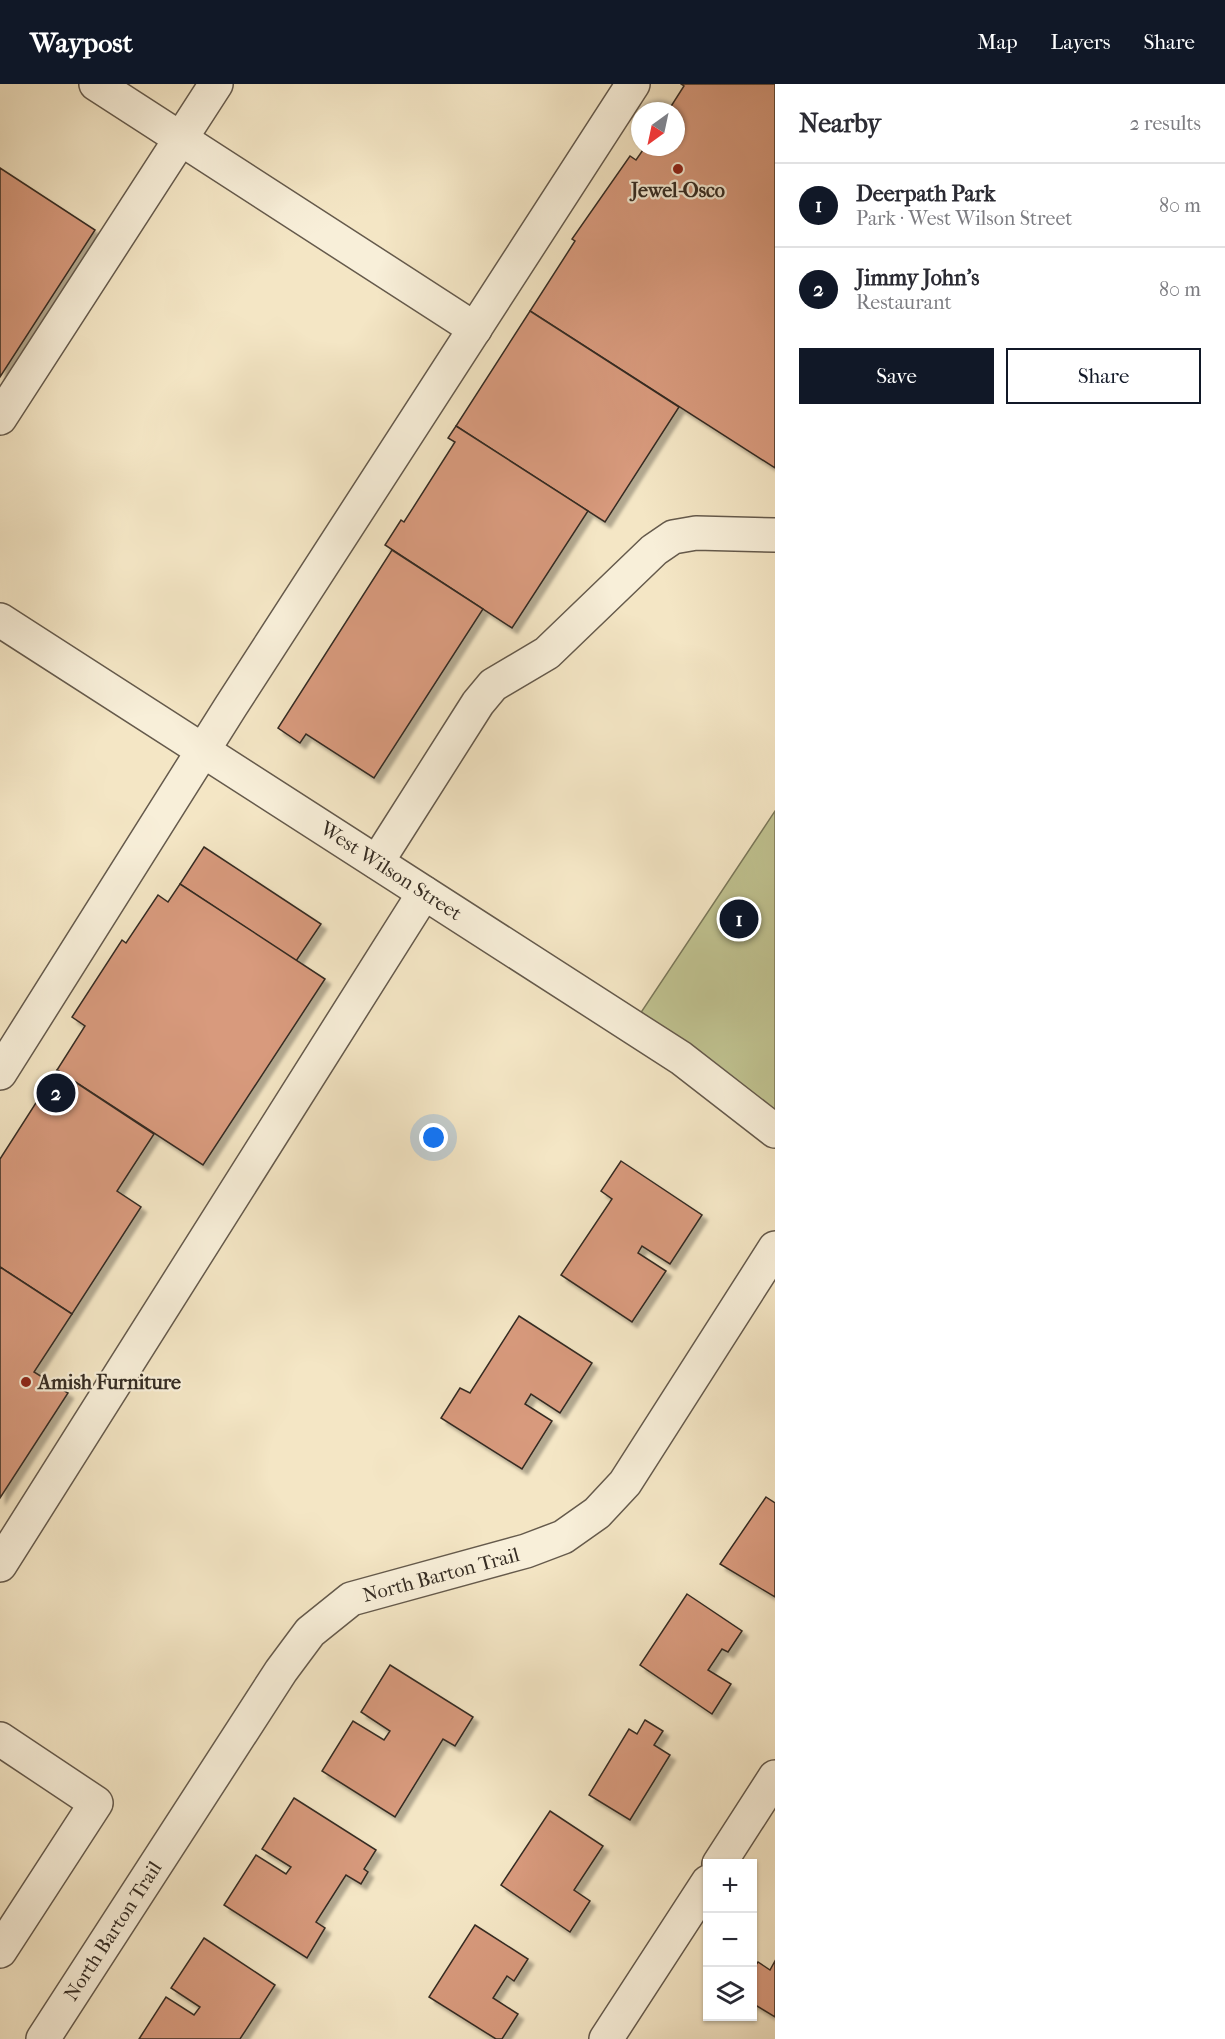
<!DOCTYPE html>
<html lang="en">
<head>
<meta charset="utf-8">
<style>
  :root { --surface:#fff; --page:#f2f2f3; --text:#2b2b33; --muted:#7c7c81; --line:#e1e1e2; --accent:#111827 }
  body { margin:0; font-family:"IM FELL French Canon",serif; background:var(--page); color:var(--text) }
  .controls { position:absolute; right:18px; bottom:18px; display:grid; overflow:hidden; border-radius:0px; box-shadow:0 2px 4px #0004 }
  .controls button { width:54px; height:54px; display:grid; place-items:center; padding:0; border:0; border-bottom:2px solid var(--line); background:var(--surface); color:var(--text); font:30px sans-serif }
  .compass { position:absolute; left:631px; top:18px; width:54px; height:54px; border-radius:50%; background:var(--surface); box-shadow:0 2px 4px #0004; rotate:213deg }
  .you { position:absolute; left:434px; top:1054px; width:21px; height:21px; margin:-15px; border:4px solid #fff; border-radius:50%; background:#1a73e8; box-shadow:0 0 0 9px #1a73e833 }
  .badge { display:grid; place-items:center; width:39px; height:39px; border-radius:50%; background:var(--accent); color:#fff; font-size:20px; font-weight:700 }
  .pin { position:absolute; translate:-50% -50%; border:3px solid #fff; box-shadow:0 2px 6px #0006 }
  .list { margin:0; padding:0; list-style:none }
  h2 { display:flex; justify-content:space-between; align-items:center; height:78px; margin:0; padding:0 24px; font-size:26px }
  h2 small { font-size:20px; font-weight:400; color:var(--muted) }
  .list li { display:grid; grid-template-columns:39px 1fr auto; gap:18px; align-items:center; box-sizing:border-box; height:84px; padding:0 24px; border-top:2px solid var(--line) }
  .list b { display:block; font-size:22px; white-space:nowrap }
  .list p { margin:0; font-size:20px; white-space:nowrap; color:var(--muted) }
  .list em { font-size:20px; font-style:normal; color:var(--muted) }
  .actions { display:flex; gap:12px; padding:18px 24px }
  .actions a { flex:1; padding:14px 0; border:2px solid var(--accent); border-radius:0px; text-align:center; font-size:21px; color:var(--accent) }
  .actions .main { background:var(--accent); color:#fff }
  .icon { flex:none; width:33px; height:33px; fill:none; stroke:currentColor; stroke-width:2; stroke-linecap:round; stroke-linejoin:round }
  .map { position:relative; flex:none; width:775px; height:1955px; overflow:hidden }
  header { display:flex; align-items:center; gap:36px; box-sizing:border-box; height:84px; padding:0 30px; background:var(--accent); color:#fff }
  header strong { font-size:28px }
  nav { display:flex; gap:33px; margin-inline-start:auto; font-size:21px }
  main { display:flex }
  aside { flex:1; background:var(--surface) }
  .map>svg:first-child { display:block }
  .green { fill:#c0c391; stroke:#7a785a; stroke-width:1.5 }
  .building { fill:#d89a7d; stroke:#352c23; stroke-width:1.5; filter:url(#shadow) }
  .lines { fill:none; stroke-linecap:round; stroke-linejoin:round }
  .minor-casing { stroke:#655a4c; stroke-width:36 }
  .minor { stroke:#f8efd9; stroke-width:33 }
  .poi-dot { fill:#8f2418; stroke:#f8efd9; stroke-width:2 }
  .labels { text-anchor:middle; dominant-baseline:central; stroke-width:4.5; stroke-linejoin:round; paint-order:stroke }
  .poi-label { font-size:20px; font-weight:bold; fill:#352c23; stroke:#f8efd9 }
  .street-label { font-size:20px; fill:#352c23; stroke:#f8efd9 }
</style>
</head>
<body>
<header>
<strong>Waypost</strong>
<nav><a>Map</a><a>Layers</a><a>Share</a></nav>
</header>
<main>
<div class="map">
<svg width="775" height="1955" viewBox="0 0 775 1955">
  <defs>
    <filter id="shadow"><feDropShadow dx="5.5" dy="5.5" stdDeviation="1.5" flood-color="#0004"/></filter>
  </defs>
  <rect width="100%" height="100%" fill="#f4e6c5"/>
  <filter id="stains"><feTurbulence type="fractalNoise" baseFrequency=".00333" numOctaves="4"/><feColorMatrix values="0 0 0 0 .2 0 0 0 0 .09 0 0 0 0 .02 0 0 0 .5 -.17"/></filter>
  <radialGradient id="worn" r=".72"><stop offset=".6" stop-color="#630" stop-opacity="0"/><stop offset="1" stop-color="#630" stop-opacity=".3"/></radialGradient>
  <polygon class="green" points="775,727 775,1047 632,942"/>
  <g class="building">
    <polygon points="681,0 775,0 775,384 530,227 575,157 572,155 630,72 636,76 645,63 676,63 676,27 668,27 684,2"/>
    <polygon points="0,84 95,146 0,293"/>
    <polygon points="530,227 679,323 605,438 456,342"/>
    <polygon points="456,342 588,427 512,544 385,461 401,436 404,438 455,358 448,354"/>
    <polygon points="392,466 483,525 374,694 306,650 300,659 278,644"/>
    <polygon points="204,763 321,840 296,877 180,800"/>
    <polygon points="180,800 325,895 203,1081 57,986 85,942 72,933 122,856 126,859 158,811 168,818"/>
    <polygon points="57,986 154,1050 117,1107 141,1123 72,1230 0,1183 0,1075"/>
    <polygon points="621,1077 702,1131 670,1180 642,1162 638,1169 666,1187 632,1238 561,1191 612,1115 601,1107"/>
    <polygon points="0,1183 72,1230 34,1288 68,1309 0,1414"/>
    <polygon points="519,1232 592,1279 560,1329 531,1310 525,1320 552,1337 522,1385 441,1334 460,1304 470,1309"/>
    <polygon points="766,1413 775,1419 775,1513 720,1480"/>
    <polygon points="687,1510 742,1547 728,1568 722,1565 708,1586 731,1600 712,1630 640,1581"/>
    <polygon points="390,1581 473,1633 455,1662 443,1655 395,1733 322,1687 353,1637 384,1656 390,1647 361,1628"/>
    <polygon points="645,1636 663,1647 654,1661 670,1671 630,1736 589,1711 629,1645 637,1650"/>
    <polygon points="294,1714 376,1766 364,1785 368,1788 361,1800 346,1791 316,1838 325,1844 307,1874 224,1821 256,1771 286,1790 291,1783 262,1765"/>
    <polygon points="550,1727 603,1762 574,1806 590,1817 570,1848 501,1801"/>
    <polygon points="475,1841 528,1875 514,1897 507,1892 493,1914 518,1930 502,1955 496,1955 429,1913"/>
    <polygon points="204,1854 275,1901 240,1955 139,1955 166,1913 194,1931 200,1923 171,1904"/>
    <polygon points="775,1877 775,1933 752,1919 752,1886 758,1878 770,1886"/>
  </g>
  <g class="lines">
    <defs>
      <g id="minor">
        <polyline points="96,0 475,245"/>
        <polyline points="0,334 216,0"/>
        <polyline points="0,536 681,974 775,1047"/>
        <polyline points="377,778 478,619 493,601 547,569 654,466 673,453 696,449 775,451"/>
        <polyline points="0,989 231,622 633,0"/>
        <polyline points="0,1481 424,809"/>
        <polyline points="0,1655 96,1719 0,1867"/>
        <polyline points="719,1780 775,1693"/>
        <polyline points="43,1955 281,1587 310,1548 351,1515 526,1467 563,1453 597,1429 625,1399 775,1164"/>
        <polyline points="606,1955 708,1798"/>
      </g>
    </defs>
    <use href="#minor" class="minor-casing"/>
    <use href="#minor" class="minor"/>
  </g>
  <g class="poi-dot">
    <circle cx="678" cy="85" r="6"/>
    <circle cx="26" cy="1298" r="6"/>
  </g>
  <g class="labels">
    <g class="poi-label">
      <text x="678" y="106">Jewel-Osco</text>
      <text x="38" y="1298" text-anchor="start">Amish Furniture</text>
    </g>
    <g class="street-label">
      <text transform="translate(391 787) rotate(33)">West Wilson Street</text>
      <text transform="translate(441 1491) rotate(-15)">North Barton Trail</text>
      <text transform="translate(113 1847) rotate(-57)">North Barton Trail</text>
    </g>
  </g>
  <rect width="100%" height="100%" filter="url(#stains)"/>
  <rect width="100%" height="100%" fill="url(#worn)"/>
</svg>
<div class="controls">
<button>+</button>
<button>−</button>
<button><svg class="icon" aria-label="layers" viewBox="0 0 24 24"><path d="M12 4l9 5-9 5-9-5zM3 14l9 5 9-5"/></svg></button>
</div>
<svg class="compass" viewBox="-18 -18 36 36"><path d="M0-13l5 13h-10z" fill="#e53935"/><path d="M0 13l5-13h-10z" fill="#7c7c81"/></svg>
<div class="you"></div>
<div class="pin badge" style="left:739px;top:835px">1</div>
<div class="pin badge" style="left:56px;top:1009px">2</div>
</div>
<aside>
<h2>Nearby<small>2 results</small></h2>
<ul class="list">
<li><span class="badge">1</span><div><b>Deerpath Park</b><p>Park · West Wilson Street</p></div><em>80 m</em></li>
<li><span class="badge">2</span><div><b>Jimmy John's</b><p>Restaurant</p></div><em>80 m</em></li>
</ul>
<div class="actions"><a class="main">Save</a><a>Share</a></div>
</aside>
</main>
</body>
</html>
